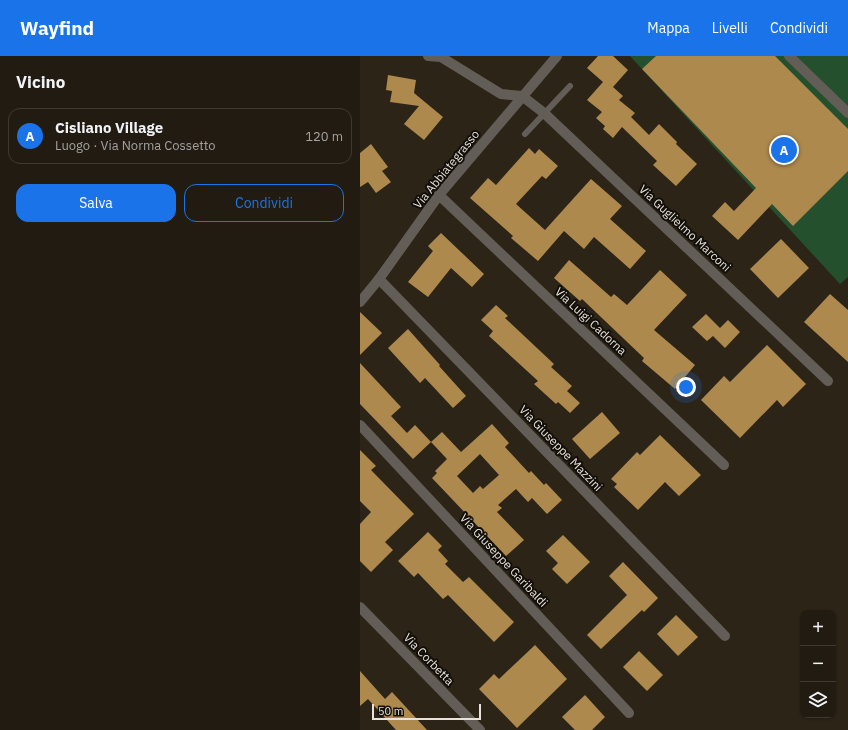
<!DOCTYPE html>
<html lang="it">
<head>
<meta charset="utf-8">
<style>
  :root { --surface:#221b12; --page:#2a241b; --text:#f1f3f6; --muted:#a2a19f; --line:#3f3932; --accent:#1a73e8 }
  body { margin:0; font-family:"IBM Plex Sans",sans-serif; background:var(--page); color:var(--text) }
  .controls { position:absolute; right:12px; bottom:12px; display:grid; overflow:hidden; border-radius:8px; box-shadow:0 1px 3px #0004 }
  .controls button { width:36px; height:36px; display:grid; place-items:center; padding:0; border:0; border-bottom:1px solid var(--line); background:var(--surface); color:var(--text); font:20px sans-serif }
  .scale { position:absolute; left:12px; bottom:10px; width:109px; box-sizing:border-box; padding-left:4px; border:2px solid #e9e2da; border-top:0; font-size:11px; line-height:14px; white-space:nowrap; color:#e9e2da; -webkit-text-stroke:3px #120e09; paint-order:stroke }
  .you { position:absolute; left:326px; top:331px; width:14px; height:14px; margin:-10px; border:3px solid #fff; border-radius:50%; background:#1a73e8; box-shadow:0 0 0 6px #1a73e833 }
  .badge { display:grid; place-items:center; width:26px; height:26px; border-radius:50%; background:var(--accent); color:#fff; font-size:13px; font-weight:700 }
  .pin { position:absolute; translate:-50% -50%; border:2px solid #fff; box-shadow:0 1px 4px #0006 }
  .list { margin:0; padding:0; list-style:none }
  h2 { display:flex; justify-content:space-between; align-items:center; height:52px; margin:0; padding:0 16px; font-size:17px }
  h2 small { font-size:13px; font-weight:400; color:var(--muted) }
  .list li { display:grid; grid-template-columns:26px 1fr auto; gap:12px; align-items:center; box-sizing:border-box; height:56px; margin:0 8px 8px; padding:0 8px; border:1px solid var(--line); border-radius:12px }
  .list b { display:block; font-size:15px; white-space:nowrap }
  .list p { margin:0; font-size:13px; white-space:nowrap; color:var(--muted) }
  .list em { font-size:13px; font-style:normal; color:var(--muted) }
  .actions { display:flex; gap:8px; padding:12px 16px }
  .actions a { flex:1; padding:9px 0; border:1px solid var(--accent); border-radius:12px; text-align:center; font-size:14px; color:var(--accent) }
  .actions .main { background:var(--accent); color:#fff }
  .icon { flex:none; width:22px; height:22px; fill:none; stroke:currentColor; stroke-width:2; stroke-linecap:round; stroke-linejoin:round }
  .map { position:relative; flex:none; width:488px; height:674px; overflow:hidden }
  header { display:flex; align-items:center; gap:24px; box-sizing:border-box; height:56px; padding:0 20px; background:var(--accent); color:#fff }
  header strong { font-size:19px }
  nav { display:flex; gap:22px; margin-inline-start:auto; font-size:14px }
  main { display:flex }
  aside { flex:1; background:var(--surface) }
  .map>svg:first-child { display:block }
  .green { fill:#24502e }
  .building { fill:#ad894e; fill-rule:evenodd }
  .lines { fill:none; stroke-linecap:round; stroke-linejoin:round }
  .lane { stroke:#635d58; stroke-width:6 }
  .street { stroke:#635d58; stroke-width:10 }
  .labels { text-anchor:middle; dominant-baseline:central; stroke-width:4; stroke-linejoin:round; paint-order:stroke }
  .street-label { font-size:12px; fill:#e9e2da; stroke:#120e09 }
</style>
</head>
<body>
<header>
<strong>Wayfind</strong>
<nav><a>Mappa</a><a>Livelli</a><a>Condividi</a></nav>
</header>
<main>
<aside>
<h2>Vicino<small></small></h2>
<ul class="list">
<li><span class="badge">A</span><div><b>Cisliano Village</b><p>Luogo · Via Norma Cossetto</p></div><em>120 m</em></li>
</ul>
<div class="actions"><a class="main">Salva</a><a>Condividi</a></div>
</aside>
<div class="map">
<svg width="488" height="674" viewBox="0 0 488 674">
  <rect width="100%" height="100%" fill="#2d2418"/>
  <polygon class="green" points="270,0 488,0 488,221 480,228"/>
  <g class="building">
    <polygon points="238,0 253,0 268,14 253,31 263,40 259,44 275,57 271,61 289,79 299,68 317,86 316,88 337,108 316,130 293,109 297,105 262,71 253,82 243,73 245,70 236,62 242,56 227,44 243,26 227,12"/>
    <polygon points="296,0 415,0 488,73 488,115 433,170 412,148 378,184 352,160 365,146 374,155 396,132 282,13"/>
    <polygon points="28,19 56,24 54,37 83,61 64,84 44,68 59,50 30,46 32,35 26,34"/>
    <polygon points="11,88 28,111 22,115 31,126 16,137 8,126 0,131 0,97"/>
    <polygon points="169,92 175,98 179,93 198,110 186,123 182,120 156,148 185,174 231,123 262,150 250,163 286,195 270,213 234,181 224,193 204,175 178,205 151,182 153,180 110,142 128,122 136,129"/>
    <polygon points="81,177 124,218 112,231 91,212 68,241 48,226 73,195 68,190"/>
    <polygon points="421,183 449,212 418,242 390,213"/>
    <polygon points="209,204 251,241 254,238 267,249 300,214 327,239 294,274 335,309 315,333 282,305 284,302 222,243 220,245 194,222"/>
    <polygon points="470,238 488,254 488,306 444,266"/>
    <polygon points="136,249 148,260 145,262 194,308 191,311 212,330 207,335 220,347 210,357 198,346 196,348 174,328 178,325 129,280 133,275 121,264"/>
    <polygon points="0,256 22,277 0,299"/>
    <polygon points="346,258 360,272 368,264 380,276 365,292 353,280 347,285 332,271"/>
    <polygon points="48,273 80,309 79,310 106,340 93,352 65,322 60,327 28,292"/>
    <polygon points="407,289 446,328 423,351 417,344 380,382 341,344 364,320 370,326"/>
    <polygon points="0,307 41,351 31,360 47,377 55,369 71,386 53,403 0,348"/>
    <polygon points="242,356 260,377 230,403 212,383"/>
    <path d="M132 368 149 387 145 391 169 417 171 415 184 429 186 427 202 444 187 458 172 442 168 446 156 433 138 449 142 452 137 456 164 484 146 500 72 422 77 417 75 415 87 403 71 386 82 376 101 396ZM120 398 139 419 123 433 120 430 113 437 97 420Z"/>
    <polygon points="300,379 341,419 319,440 305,426 278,454 254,431 257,428 251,423 277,396 280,399"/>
    <polygon points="0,394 16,410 11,414 54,458 25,486 33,494 11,516 0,505 0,468 11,456 0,445"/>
    <polygon points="68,476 82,490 78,494 88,505 85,508 103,526 109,521 154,566 134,586 88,539 83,543 58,517 54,521 38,505"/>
    <polygon points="203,479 230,506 207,528 192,513 198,507 186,495"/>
    <polygon points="263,506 298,542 284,556 282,554 241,593 227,579 267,539 249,520"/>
    <polygon points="316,559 338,581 318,600 297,578"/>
    <polygon points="175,589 207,623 157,672 119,633 134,618 139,623"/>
    <polygon points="279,595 303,619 287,635 263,611"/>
    <polygon points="0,615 25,643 32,636 67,674 36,674 8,643 0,650"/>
    <polygon points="225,639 245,661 232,674 215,674 202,661"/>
  </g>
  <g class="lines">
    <polyline class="lane" points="165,78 210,30"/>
    <g class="street">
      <polyline points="68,0 81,1 141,38 162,40 184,57 468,325"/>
      <polyline points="429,0 488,57"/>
      <polyline points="79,139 364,409"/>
      <polyline points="19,223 365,580"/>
      <polyline points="0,246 19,223 79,139 197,0"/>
      <polyline points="0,369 269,657"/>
      <polyline points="0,551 120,674"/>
    </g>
  </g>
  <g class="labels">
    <g class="street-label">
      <text transform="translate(86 113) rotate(-51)">Via Abbiategrasso</text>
      <text transform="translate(325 172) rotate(43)">Via Guglielmo Marconi</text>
      <text transform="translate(231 265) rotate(43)">Via Luigi Cadorna</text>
      <text transform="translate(201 392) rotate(46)">Via Giuseppe Mazzini</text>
      <text transform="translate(144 504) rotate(47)">Via Giuseppe Garibaldi</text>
      <text transform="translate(69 603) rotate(46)">Via Corbetta</text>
    </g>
  </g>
</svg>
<div class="controls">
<button>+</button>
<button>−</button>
<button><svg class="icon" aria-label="layers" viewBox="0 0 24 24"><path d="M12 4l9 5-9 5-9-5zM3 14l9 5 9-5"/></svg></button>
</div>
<div class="scale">50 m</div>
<div class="you"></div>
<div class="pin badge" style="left:424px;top:94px">A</div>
</div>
</main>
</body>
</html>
